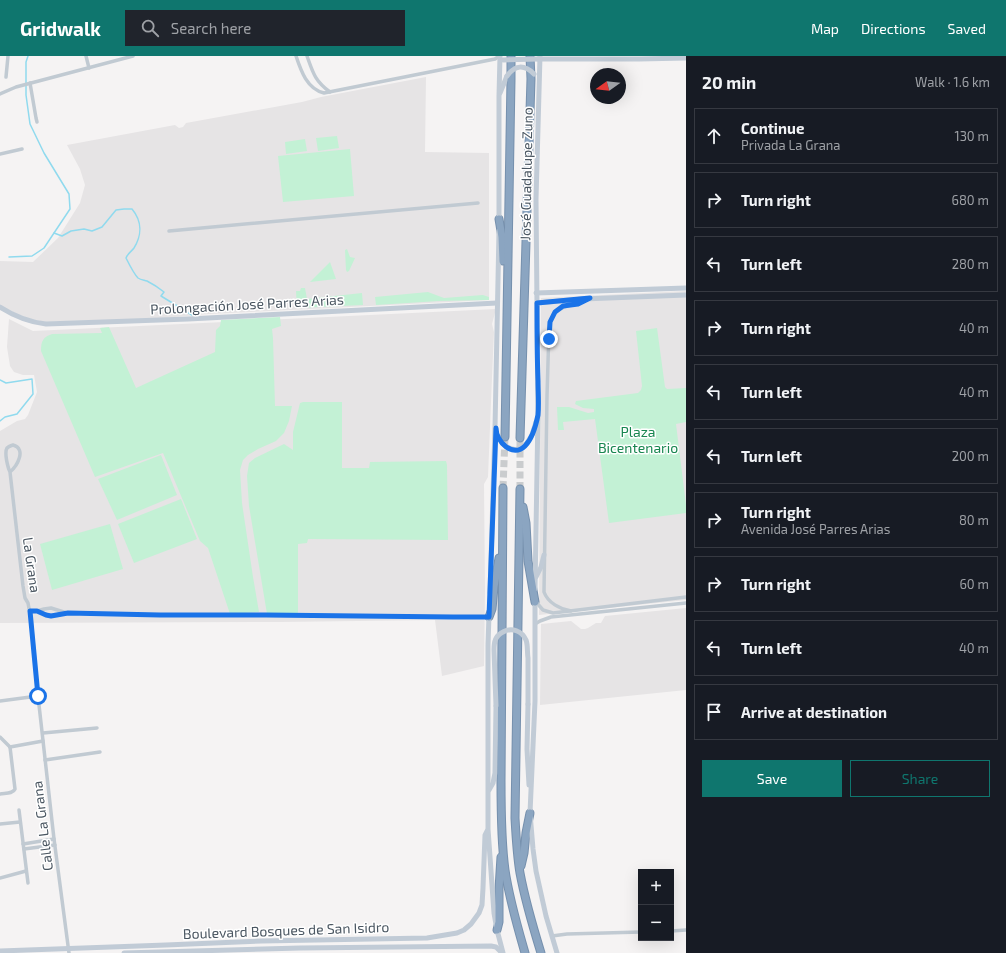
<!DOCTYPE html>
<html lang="en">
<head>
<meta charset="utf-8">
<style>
  :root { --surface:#171b24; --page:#20242c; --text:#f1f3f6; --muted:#9ea1a6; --line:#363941; --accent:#0f766e }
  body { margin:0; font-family:"Exo 2",sans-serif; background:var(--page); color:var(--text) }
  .controls { position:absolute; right:12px; bottom:12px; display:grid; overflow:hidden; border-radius:0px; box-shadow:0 4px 16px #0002 }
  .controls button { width:36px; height:36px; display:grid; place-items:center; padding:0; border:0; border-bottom:1px solid var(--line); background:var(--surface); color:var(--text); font:20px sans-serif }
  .compass { position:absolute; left:590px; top:12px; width:36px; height:36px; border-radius:50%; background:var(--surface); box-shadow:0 4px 16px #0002; rotate:255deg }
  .stop { position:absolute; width:12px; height:12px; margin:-9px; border:3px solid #1a73e8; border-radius:50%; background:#fff }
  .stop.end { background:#1a73e8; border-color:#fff; box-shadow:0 1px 4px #0008 }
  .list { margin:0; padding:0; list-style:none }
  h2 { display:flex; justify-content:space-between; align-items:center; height:52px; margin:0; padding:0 16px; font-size:17px }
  h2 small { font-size:13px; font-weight:400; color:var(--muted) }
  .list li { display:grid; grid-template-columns:26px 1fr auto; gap:12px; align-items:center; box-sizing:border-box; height:56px; margin:0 8px 8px; padding:0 8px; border:1px solid var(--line); border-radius:0px }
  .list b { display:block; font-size:15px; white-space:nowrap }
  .list p { margin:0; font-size:13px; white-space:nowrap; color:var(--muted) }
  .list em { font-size:13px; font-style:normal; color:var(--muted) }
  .actions { display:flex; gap:8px; padding:12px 16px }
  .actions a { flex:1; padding:9px 0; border:1px solid var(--accent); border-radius:0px; text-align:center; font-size:14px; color:var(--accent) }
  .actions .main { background:var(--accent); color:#fff }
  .icon { flex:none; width:22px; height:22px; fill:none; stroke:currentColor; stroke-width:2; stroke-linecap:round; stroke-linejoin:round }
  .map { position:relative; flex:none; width:686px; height:897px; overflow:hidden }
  header { display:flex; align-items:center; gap:24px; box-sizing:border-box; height:56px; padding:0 20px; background:var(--accent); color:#fff }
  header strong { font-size:19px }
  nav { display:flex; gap:22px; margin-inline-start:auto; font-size:14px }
  .search { width:280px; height:36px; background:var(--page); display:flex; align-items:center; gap:10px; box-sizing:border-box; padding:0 14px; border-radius:0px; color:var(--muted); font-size:15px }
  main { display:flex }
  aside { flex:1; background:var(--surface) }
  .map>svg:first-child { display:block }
  .education { fill:#e6e4e5 }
  .green { fill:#c3f1d5 }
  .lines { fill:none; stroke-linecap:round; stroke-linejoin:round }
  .stream { stroke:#90daee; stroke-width:1.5 }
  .highway-tunnel { stroke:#caccce; stroke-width:7; stroke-dasharray:7 3.5; stroke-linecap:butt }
  .highway-casing { stroke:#7690ad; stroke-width:9 }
  .street { stroke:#c1cad2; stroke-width:3.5 }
  .secondary { stroke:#c1cbd6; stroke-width:5 }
  .highway { stroke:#8ba5c1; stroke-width:7 }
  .secondary-bridge { stroke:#c1cbd6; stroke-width:5 }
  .route { stroke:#1a73e8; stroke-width:5 }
  .labels { text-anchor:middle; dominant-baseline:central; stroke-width:3; stroke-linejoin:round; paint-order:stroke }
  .street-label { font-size:14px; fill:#4a5661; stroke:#fff }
  .park-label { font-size:14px; fill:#17864f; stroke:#fff }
</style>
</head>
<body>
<header>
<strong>Gridwalk</strong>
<div class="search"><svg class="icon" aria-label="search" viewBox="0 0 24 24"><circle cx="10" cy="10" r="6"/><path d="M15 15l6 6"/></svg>Search here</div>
<nav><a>Map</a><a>Directions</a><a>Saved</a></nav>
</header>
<main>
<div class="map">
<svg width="686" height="897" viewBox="0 0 686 897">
  <rect width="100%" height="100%" fill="#f5f3f3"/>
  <g class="education">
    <polygon points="426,21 425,96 489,97 489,244 209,258 152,263 46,266 29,263 0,250 0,205 33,206 58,182 80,147 85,129 80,113 67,89 175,69 179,72 183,71 186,67 302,46 321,41"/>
    <polygon points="686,235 686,544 539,559 541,242"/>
    <polygon points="496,253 492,268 494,276 492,321 488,421 484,428 485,533 484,610 442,620 435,564 281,566 0,567 0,375 17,365 25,363 28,359 37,336 34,319 23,319 14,316 10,310 7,291 9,263 33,275"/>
    <polygon points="686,552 686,634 540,649 541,568 571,565 581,573 585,573 588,572 596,567 601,567 605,560"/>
  </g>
  <g class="green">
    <polygon points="337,80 339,92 318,95 316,82"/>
    <polygon points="305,83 307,95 286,98 285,86"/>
    <polygon points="350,93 354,140 283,146 278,100"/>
    <polygon points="347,193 350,201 355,202 349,215 347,216 346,214 345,194"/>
    <polygon points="330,206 336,223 310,226"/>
    <polygon points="301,232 305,232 307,243 362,237 363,249 297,252 296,235 300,235"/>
    <polygon points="428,236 444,242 483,239 489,241 489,244 439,245 376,249 375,241"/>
    <path d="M280 261 281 270 272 273 273 282 275 350H292L289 365 284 377 276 385 258 393 248 399 243 404 240 414 242 447 253 521 259 556 230 558 208 492 200 485 163 397 95 421 41 295C41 285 43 281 52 278L102 277 100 272 109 271 136 332 215 296 216 274 220 270 221 264Z"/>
    <polygon points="657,272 665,331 667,333 686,332 686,366 676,368 686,449 686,457 609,467 595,363 563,366 564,374 558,374 557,351 569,351 588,357 594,356 594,353 583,352 575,348 576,345 638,337 641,334 642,330 636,275"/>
    <polygon points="303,346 342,346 342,412 369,412 370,406 446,405 447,409 448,484 308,483 307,487 298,488 298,558 267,558 249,450 247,420 249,407 255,402 284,388 293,394 293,376 300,347"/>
    <polygon points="161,399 177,439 117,464 98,423"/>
    <polygon points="181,443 197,483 134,507 118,468"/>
    <polygon points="110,468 123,513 52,534 40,488"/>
  </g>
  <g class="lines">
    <g class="stream">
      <path d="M54 177 62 180 71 175 84 173 92 175 102 171 116 154 124 153H132C142 165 142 179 134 192 131 196 128 197 126 202 129 208 134 218 138 222 141 224 144 224 147 225 153 228 159 232 164 236L161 240 192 259"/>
      <polyline points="9,201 32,200 44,192 70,153 69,138 44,97 30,68 26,39 26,6 28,0"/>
      <polyline points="0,324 6,327 32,323 33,338 17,358 5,361 0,365"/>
    </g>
    <g class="highway-tunnel">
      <polyline points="503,432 505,381"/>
      <polyline points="520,433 520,382"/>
    </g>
    <defs>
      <g id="highway">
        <polyline points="499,163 502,181 503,205"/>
        <polyline points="505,381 511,23 511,0"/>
        <polyline points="520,382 531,23 530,0"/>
        <path d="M503 432 501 725C501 755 501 785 505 814 509 842 517 869 525 897"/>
        <path d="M520 433 515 762C516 780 517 799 520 817 525 844 533 871 541 897"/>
        <polyline points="523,451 526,467 528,505 535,546"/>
        <polyline points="489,561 492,553 494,531 499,502"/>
        <polyline points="521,810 524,797 526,777 530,757"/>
        <polyline points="497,874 499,866 499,833 501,801"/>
      </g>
    </defs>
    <use href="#highway" class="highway-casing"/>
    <g class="street">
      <polyline points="86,0 89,12"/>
      <path d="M296 0C301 15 307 33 324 37L495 3 499 0"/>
      <path d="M307 0C313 17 315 25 330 36"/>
      <polyline points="6,21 8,0"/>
      <polyline points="30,27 36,62 37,66"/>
      <polyline points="0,38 16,31 133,0"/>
      <polyline points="0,98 22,93"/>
      <polyline points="169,175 478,147"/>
      <path d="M10 416C17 410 27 393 13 389 10 390 9 390 7 392 4 397 8 412 10 416L23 530 25 542 28 547 31 563 38 640 54 783 69 897"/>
      <polyline points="536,546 543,554 553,557 686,541"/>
      <polyline points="30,555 37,555 44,553 51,552 67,557"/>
      <polyline points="37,555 46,559 51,560 68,557 160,559 266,559 453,561 489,561"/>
      <path d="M571 555C560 553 548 547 544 536L547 340 549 273C552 247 568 252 586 244"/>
      <polyline points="535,568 540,565 551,561 686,547"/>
      <polyline points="0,645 38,640"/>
      <polyline points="43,677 97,672"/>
      <polyline points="0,681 10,691"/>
      <polyline points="10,691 43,685"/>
      <polyline points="45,704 100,696"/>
      <path d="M0 738C5 737 13 738 15 733L10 691"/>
      <polyline points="19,754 28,827"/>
      <polyline points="0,768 20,766"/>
      <polyline points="23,788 54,783"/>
      <polyline points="24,793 55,789"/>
      <polyline points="0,822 26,815"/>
      <polyline points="671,875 686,874"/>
      <polyline points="552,880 567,878 641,876"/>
    </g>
    <g class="secondary">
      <polyline points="538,3 639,3 686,2"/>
      <polyline points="500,37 507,20"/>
      <polyline points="499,165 499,40 500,0"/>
      <polyline points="536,237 686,232"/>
      <polyline points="537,247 583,243 686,239"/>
      <path d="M0 251C14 260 29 266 46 268L188 263 497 247"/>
      <polyline points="527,387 532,379 536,366"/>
      <polyline points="536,521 541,511 544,499"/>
      <polyline points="535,533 538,357 536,143 540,0"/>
      <polyline points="490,537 495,372 499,175"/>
      <polyline points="535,543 535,645 530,757 533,793 536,815 546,860 557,897"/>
      <polyline points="489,559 488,589 488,773 494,857 497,874 503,897"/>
      <polyline points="528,648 527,693 529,729"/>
      <polyline points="489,734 493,727 495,717 496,650"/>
      <polyline points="0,895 166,889 262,885 427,882 457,877 464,874 471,868 479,857 482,849 483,832 485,779 487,775"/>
      <polyline points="124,897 300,892 491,890 496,891 502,897"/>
    </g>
    <use href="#highway" class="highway"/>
    <g class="secondary-bridge">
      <polyline points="503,4 538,3"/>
      <path d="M507 20C515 9 524 8 534 18"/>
      <path d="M502 387C510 395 520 396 527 387"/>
      <path d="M496 650 494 594C494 586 495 580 503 576 512 571 522 575 526 584 528 589 527 596 528 602 528 617 528 633 528 648"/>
    </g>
  </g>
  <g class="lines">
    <path class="route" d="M38 640 30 555H37L46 559 51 560 68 557 160 559H266L453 561H489L496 372C496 386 513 402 525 390 533 382 536 369 538 359 539 348 538 335 538 325 537 299 537 273 537 247L590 242 578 248 563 250 555 256 550 266 549 283"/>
  </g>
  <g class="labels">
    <g class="street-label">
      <text transform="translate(526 118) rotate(-89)">José Guadalupe Zuno</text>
      <text transform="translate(247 248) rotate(-3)">Prolongación José Parres Arias</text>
      <text transform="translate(32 509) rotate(82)">La Grana</text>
      <text transform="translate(42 770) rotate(-97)">Calle La Grana</text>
      <text transform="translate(286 874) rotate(-2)">Boulevard Bosques de San Isidro</text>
    </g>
    <g class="park-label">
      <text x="638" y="375">Plaza<tspan x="638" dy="16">Bicentenario</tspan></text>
    </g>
  </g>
</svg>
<div class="controls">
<button>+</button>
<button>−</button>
</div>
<svg class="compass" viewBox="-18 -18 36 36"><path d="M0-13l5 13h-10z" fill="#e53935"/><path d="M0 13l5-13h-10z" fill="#9ea1a6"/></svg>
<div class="stop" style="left:38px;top:640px"></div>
<div class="stop end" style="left:549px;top:283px"></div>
</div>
<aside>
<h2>20 min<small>Walk · 1.6 km</small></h2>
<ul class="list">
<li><svg class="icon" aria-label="ahead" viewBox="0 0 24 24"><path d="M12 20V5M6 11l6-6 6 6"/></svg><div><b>Continue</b><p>Privada La Grana</p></div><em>130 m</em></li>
<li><svg class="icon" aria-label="right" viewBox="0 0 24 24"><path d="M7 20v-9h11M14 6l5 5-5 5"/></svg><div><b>Turn right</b></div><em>680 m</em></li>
<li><svg class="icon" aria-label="left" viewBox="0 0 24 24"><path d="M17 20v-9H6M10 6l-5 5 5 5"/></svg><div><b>Turn left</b></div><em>280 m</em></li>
<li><svg class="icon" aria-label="right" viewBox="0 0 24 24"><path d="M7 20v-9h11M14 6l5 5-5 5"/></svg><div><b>Turn right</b></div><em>40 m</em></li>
<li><svg class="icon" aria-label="left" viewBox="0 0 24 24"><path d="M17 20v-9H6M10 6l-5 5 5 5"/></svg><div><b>Turn left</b></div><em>40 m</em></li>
<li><svg class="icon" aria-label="left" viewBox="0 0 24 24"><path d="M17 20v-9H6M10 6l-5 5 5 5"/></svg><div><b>Turn left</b></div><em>200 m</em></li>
<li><svg class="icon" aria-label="right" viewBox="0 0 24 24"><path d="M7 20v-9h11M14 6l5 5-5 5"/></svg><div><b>Turn right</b><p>Avenida José Parres Arias</p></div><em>80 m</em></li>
<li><svg class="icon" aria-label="right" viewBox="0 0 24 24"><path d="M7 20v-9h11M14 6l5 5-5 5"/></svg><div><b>Turn right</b></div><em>60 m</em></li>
<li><svg class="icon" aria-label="left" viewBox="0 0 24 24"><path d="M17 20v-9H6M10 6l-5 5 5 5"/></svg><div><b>Turn left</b></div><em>40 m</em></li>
<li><svg class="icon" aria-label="arrive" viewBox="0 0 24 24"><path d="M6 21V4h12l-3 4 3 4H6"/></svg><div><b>Arrive at destination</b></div></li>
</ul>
<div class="actions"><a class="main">Save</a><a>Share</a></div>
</aside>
</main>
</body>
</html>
